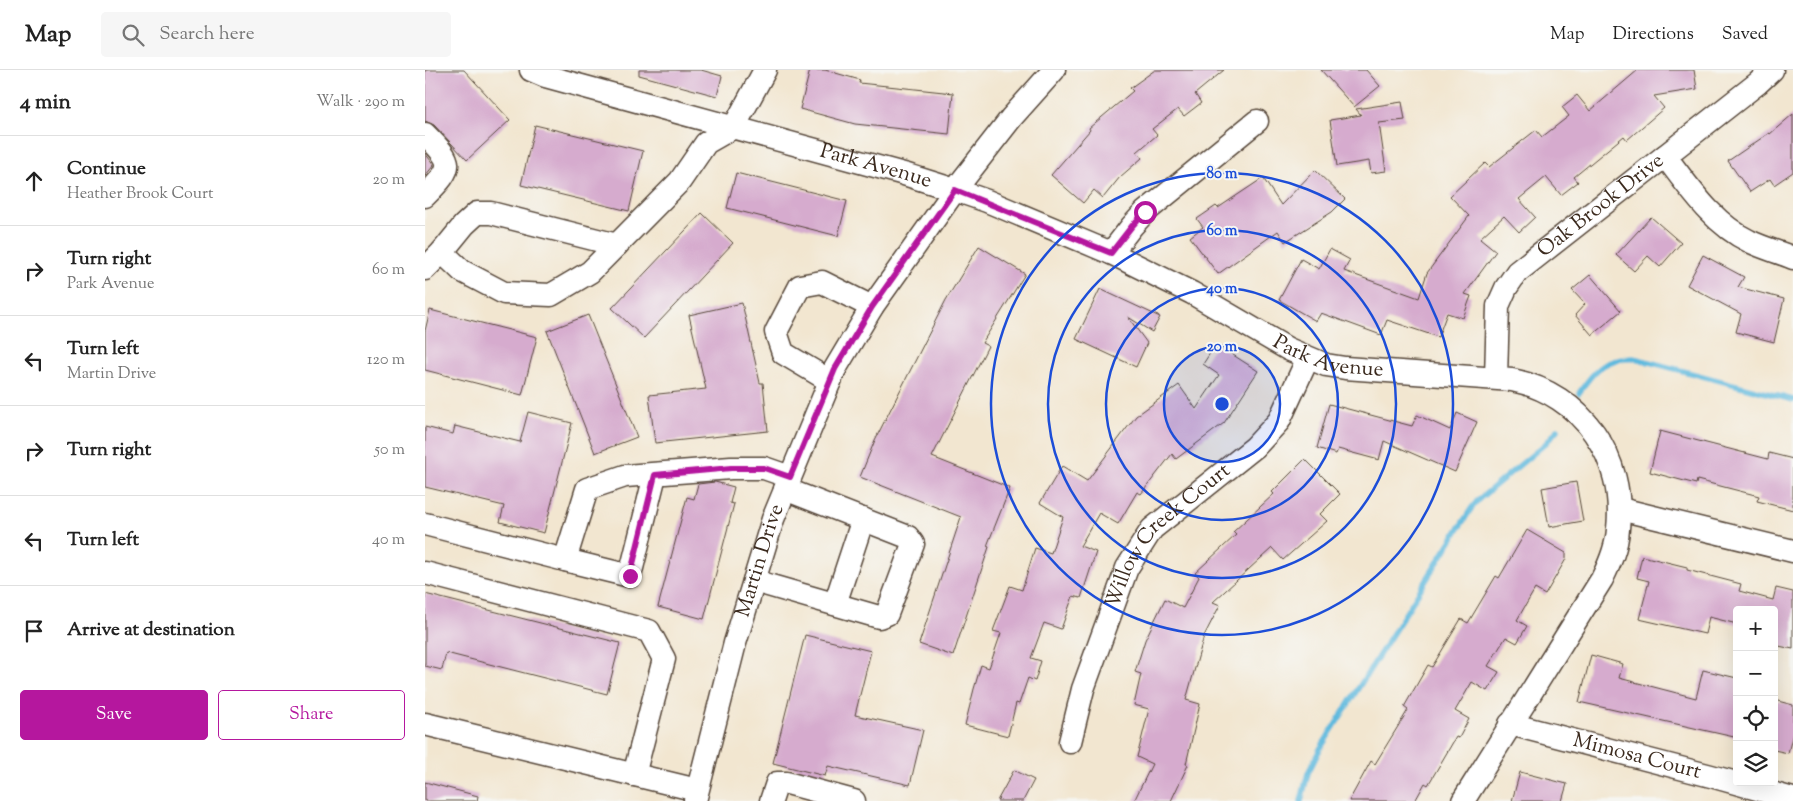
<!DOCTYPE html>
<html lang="en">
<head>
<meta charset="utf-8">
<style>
  :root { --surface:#fff; --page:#f6f6f6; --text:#222; --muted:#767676; --line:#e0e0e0; --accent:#b5179e }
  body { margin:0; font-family:"Sorts Mill Goudy",serif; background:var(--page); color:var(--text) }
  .controls { position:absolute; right:15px; bottom:15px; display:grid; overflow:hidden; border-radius:5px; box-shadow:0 5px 20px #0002 }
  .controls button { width:45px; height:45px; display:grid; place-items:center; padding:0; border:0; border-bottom:1px solid var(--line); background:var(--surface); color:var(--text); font:25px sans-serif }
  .stop { position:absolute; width:15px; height:15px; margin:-11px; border:4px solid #b5179e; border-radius:50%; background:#fff }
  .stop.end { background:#b5179e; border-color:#fff; box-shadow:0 1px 5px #0008 }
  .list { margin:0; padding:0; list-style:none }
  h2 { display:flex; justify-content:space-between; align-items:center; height:65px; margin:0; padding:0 20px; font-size:21px }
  h2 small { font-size:16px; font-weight:400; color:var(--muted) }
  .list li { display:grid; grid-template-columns:32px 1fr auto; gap:15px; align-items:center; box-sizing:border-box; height:90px; padding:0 20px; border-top:1px solid var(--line) }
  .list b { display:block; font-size:19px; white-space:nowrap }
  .list p { margin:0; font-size:16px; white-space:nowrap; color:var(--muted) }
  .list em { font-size:16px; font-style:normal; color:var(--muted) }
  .actions { display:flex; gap:10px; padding:15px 20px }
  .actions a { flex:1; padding:11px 0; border:1px solid var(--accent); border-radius:5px; text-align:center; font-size:18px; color:var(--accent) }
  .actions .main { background:var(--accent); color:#fff }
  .icon { flex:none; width:28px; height:28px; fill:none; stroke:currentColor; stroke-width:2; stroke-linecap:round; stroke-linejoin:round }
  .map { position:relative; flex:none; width:1368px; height:731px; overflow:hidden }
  header { display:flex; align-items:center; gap:30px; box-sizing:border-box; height:70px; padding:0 25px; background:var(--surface); border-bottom:1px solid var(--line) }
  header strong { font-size:24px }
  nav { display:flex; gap:28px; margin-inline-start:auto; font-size:18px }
  .search { width:350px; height:45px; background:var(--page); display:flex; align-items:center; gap:12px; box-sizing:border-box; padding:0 18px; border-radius:5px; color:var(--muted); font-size:19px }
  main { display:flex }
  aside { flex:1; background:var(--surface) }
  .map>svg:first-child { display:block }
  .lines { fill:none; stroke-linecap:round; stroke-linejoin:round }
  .stream { stroke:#60bade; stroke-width:5.5 }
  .building { fill:#d6abce }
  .minor-casing { stroke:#564639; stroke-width:25 }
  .minor { stroke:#fff; stroke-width:22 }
  .route { stroke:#b5179e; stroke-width:6 }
  .ring { fill:none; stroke:#1d4ed8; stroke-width:2.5 }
  .labels { text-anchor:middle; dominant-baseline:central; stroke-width:4; stroke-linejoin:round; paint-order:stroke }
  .street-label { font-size:21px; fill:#3b2a1e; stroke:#f6f6f2 }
  .centre { fill:#1d4ed8; stroke:#f6f6f2; stroke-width:2.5 }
  .ring-label { font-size:15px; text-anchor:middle; font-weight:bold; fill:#1d4ed8; stroke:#f6f6f2; stroke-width:4; stroke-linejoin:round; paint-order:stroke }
</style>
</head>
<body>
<header>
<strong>Map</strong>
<div class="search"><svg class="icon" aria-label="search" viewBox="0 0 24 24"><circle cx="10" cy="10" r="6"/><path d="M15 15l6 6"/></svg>Search here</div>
<nav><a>Map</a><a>Directions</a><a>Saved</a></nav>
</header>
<main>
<aside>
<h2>4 min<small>Walk · 290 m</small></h2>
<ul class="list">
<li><svg class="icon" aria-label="ahead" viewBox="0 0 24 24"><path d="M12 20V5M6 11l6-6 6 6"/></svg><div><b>Continue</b><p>Heather Brook Court</p></div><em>20 m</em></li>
<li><svg class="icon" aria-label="right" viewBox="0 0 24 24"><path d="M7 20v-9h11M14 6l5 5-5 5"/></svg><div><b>Turn right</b><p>Park Avenue</p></div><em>60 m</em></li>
<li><svg class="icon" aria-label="left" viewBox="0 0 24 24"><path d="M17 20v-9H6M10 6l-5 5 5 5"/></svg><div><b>Turn left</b><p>Martin Drive</p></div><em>120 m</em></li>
<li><svg class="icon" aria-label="right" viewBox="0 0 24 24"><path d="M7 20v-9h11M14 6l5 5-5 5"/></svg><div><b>Turn right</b></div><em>50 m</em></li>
<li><svg class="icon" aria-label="left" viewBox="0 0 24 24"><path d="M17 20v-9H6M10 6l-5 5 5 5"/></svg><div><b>Turn left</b></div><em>40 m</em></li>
<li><svg class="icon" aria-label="arrive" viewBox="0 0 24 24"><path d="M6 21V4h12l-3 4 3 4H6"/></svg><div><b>Arrive at destination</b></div></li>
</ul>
<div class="actions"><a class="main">Save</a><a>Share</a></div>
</aside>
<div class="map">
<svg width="1368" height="731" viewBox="0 0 1368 731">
  <rect width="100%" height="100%" fill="#f6f6f2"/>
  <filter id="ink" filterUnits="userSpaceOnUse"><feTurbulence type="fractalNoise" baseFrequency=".02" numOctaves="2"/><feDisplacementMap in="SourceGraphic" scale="10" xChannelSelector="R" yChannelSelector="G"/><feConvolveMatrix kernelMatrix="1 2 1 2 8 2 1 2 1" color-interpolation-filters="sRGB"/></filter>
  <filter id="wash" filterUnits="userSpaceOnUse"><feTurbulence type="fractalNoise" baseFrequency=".0096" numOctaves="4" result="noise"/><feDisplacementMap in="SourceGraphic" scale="20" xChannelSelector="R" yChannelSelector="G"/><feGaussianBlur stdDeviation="1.12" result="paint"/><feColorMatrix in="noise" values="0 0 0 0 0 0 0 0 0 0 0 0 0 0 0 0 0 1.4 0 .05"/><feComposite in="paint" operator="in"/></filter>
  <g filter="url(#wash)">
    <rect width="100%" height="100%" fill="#f2e6d0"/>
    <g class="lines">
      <g class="stream">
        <path d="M1154 323C1169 300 1180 288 1209 288L1368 330"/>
        <polyline points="876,731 883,703 895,679 1046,439 1053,430 1120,374 1133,359"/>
      </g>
    </g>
    <g id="blocks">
      <g class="building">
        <polygon points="0,0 39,0 85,50 42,90 9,55 0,51"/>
        <polygon points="214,0 276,0 297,6 292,26 214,5"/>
        <polygon points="385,0 400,0 435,10 434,13 528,23 524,64 430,54 375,39"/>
        <polygon points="730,0 799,0 770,24 776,33 759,46 753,39 727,59 732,65 712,82 717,88 695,107 678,128 669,120 658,133 626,105 665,60 664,58 708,21 705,18"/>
        <polygon points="896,0 941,0 955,16 929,37"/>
        <polygon points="1213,0 1269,0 1272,19 1229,26 1239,38 1202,70 1199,66 1149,107 1153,112 1136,125 1121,107 1094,129 1110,147 1094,162 1079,146 1055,168 1071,181 1040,224 1046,226 1038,248 1022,243 1013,267 962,250 956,265 896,243 891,251 854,230 876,189 894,199 905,179 925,190 919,201 994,228 1002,203 1044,146 1025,126 1060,93 1064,97 1111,60 1117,67 1144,46 1137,37 1152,25 1165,41"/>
        <polygon points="977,32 980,50 954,53 961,101 946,103 944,91 912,96 905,50 936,45 931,39"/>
        <polygon points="1368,44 1368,102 1349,115 1345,109 1325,122 1303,91 1344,63 1345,64"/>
        <polygon points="110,55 218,81 204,141 96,115"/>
        <polygon points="0,83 9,95 0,106"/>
        <polygon points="890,100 920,129 907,142 860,172 853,161 793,204 765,167 778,157 772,149 791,136 793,138 838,108 856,135"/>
        <polygon points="311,103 422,131 413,166 302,138"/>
        <polygon points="277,143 308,173 219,268 187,238"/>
        <polygon points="1226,147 1256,173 1235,197 1223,186 1209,201 1191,185"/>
        <polygon points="554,176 600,204 557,273 563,276 507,387 585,418 562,476 564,477 528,586 494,574 536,447 435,407 450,370 521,230"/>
        <polygon points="1278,185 1319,207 1313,217 1359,229 1349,272 1311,262 1316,244 1262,215"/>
        <polygon points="1165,205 1196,241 1167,265 1150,245 1160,234 1147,220"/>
        <polygon points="675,219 735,247 727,262 703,247 722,273 711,297 651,269"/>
        <polygon points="317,233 335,313 338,313 343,361 230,373 224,325 281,319 264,245"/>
        <polygon points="5,240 112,267 97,325 0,300 0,261"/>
        <polygon points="163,245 212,367 170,383 122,261"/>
        <polygon points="791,274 833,301 799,353 751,389 747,384 716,424 712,422 693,454 674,443 655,476 671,482 656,528 648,526 636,559 619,553 606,588 616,591 610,611 603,608 594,634 591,633 583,666 540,655 549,619 556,595 564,598 576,563 568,561 585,516 597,520 610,478 626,483 638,447 615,433 637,396 662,411 711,346 754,315 771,339 794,305 778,294"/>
        <polygon points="904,334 987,356 992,345 1025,360 1032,343 1052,352 1030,402 959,371 954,390 913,379 911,384 892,378"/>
        <polygon points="103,342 147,353 119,463 75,452 79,436 0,417 0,357 28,364 30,356 95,372"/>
        <polygon points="1235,361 1343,389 1344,383 1368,389 1368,440 1332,431 1334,426 1272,410 1271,414 1225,402"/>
        <polygon points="880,389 915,424 895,444 902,451 858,490 847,478 788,532 795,535 779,566 761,630 775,634 761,694 763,695 746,731 709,731 727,694 712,687 724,639 709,635 716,604 710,602 720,570 740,529 758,538 774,507 770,503 811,465 808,462 849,424 847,422"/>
        <polygon points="290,412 309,417 305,433 309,434 279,549 233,537 262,427 269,429 273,414"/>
        <polygon points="1151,412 1158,451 1124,457 1117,418"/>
        <polygon points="1102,460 1141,483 1141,489 1120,525 1110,519 1092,550 1102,556 1092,573 1081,567 1063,596 1074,602 1062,621 1047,612 1030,641 1044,649 1034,668 1031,667 1003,715 1000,713 990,731 924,731 946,691 950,694 983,640 979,637 1003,595 1007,597 1036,549 1043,553 1071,506 1074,508"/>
        <polygon points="1217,486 1262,497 1262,500 1316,514 1314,521 1348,530 1351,518 1368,522 1368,579 1349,575 1349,540 1312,540 1312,554 1284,547 1280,564 1214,549 1224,511 1212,508"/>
        <polygon points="0,524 195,573 182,624 21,583 17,600 0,596"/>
        <polygon points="380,565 446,581 430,645 498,660 485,715 403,696 400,706 348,693"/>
        <polygon points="1166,585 1198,594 1194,608 1271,628 1278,600 1312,608 1312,657 1309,667 1154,632"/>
        <polygon points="1349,630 1368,635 1368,663 1363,683 1349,680"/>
        <polygon points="589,700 609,710 598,731 572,731"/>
        <polygon points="1095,702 1142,714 1137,731 1087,731"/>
        <polygon points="0,712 53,726 52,731 0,731"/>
      </g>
    </g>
  </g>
  <g filter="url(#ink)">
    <use href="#blocks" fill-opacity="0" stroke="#564639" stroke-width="1"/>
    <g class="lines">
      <defs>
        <g id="minor">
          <path id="s1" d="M106 0 120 6 479 104 530 120 562 131 686 183 767 223 863 279 901 295 920 298 1087 310C1157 324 1201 388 1193 459 1192 477 1185 493 1177 509L1038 731"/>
          <path d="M0 64C29 93 30 96 0 126"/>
          <path d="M1240 86C1264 117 1288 154 1324 171 1338 178 1354 182 1368 188"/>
          <polyline points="17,182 39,155 52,143 66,143 192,175"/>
          <polyline points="686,183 707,156 720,142 832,51"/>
          <polyline points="0,199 17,182 37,201 79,223 126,225 165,202 255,111 281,73 309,57 340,0"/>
          <path id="s2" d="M1071 308 1073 236 1081 218 1092 202 1333 13 1347 0"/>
          <polyline points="405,311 358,283 351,262 375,216 397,212 447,237"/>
          <polyline points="1195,439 1368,481"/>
          <polyline points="0,454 140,490 162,419 200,406 306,398 339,398 365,407"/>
          <polyline points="140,490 205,506 230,405"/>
          <polyline points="0,503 224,561 239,589 209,705"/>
          <polyline points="329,511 454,547 462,544 488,474 483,467 360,419"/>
          <polyline points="410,534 438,449"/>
          <polyline points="0,654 272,720"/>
          <path id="s3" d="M1085 654 1286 706 1368 729"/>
          <path id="s4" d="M645 672 658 619 702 498 727 459 830 377 854 351 883 288"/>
          <path id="s5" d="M270 731 310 573 348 449 410 299 447 237 530 120 587 47 629 0"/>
          <polyline points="346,731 352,713 362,713 429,731"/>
        </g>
      </defs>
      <use href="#minor" class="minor-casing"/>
      <use href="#minor" class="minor"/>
    </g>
  </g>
  <g class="lines" filter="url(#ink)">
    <polyline class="route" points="205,506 230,405 306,398 339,398 365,407 410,299 447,237 530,120 686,183 707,156 720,142"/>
  </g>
  <circle cx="797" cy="334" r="58" fill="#1d4ed8" fill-opacity=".12"/>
  <g class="ring">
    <circle cx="797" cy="334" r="58"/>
    <circle cx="797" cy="334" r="116"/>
    <circle cx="797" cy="334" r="174"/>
    <circle cx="797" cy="334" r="231"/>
  </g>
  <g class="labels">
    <g class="street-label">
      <text stroke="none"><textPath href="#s1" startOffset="358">Park Avenue</textPath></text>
      <text stroke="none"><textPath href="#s2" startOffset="218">Oak Brook Drive</textPath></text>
      <text stroke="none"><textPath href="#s1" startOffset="852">Park Avenue</textPath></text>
      <text stroke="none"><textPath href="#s4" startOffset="234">Willow Creek Court</textPath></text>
      <text stroke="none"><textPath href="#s5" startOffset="249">Martin Drive</textPath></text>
      <text stroke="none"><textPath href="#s3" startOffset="131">Mimosa Court</textPath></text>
    </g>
  </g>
  <circle cx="797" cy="334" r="8" class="centre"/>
  <g class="ring-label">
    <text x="797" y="108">80 m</text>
    <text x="797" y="165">60 m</text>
    <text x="797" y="223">40 m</text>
    <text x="797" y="281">20 m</text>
  </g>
</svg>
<div class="controls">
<button>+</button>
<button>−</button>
<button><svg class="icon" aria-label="locate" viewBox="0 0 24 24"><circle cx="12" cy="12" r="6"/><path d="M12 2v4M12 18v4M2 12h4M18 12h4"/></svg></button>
<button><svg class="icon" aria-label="layers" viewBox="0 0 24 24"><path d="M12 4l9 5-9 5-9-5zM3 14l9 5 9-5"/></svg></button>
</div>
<div class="stop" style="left:720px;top:142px"></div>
<div class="stop end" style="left:205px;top:506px"></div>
</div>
</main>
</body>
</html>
